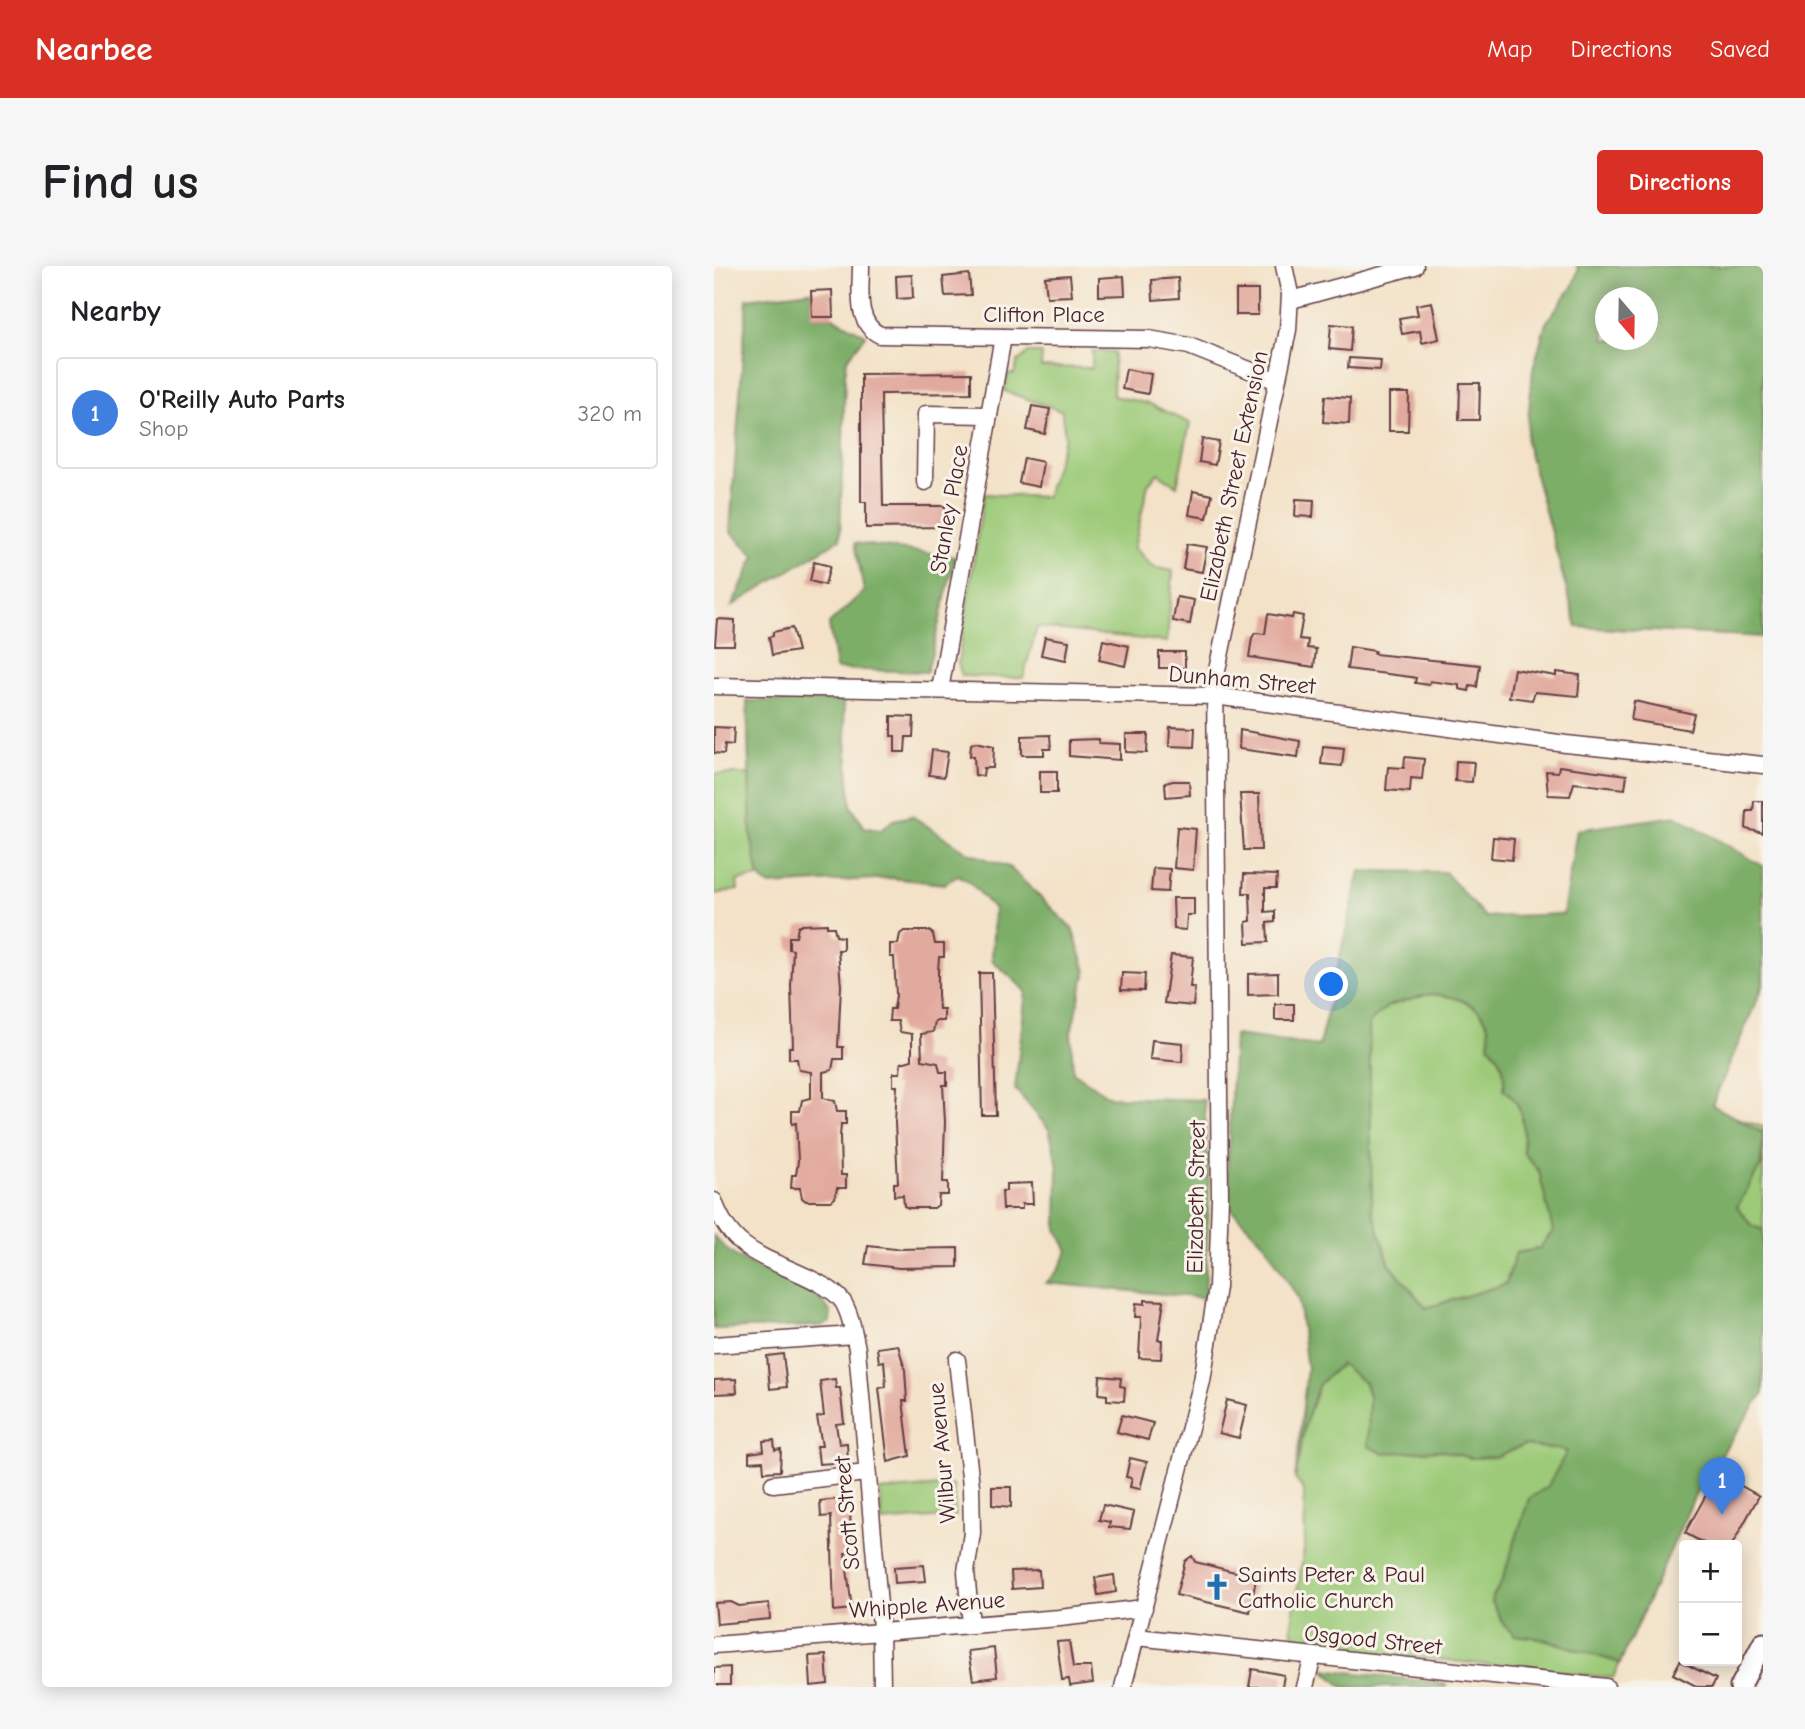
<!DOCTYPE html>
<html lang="en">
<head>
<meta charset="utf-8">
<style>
  :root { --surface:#fff; --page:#f6f6f6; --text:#202124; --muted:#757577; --line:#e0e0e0; --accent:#d93025 }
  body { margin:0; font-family:"Comic Neue",sans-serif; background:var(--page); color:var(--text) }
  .controls { position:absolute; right:21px; bottom:21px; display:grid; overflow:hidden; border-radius:7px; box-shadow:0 4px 18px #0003 }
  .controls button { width:63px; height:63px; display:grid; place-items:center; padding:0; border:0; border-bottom:2px solid var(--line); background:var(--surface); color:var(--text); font:35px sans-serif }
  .compass { position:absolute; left:881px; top:21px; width:63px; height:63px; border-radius:50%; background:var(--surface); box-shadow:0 4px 18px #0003; rotate:160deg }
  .you { position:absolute; left:618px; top:719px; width:24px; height:24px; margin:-18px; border:5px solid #fff; border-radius:50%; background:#1a73e8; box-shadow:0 0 0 10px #1a73e833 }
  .badge { display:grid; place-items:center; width:46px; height:46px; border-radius:50%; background:var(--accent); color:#fff; font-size:23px; font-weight:700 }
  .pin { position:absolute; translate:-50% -58px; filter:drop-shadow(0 2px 4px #0008) }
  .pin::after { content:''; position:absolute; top:37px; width:24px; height:21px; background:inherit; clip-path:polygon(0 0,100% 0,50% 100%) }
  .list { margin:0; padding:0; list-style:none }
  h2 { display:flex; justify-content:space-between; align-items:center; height:91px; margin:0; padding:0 28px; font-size:30px }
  h2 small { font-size:23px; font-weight:400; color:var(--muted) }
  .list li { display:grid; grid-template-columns:46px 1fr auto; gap:21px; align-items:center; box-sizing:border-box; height:112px; margin:0 14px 14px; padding:0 14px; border:2px solid var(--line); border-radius:7px }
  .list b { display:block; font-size:26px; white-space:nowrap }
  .list p { margin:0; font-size:23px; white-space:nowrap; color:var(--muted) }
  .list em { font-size:23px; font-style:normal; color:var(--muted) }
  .map { position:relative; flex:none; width:1049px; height:1421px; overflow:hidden; border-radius:7px }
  header { display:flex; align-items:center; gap:42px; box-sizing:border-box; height:98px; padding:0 35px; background:var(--accent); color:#fff }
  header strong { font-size:33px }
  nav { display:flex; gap:38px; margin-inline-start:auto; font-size:24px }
  .intro { display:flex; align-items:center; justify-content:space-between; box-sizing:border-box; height:168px; padding:0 42px }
  h1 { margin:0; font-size:49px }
  .button { padding:18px 32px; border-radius:7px; background:var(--accent); color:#fff; font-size:24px; font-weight:700 }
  main { display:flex; gap:42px; padding:0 42px }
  aside { flex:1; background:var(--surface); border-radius:7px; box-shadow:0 4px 18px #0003 }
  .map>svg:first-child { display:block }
  .green { fill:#9cca78; stroke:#737452; stroke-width:2 }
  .forest { fill:#7dae68; stroke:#64664a; stroke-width:2; fill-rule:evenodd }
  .building { fill:#e2aa9f }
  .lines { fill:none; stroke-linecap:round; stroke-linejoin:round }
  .minor-casing { stroke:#633c43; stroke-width:19 }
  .major-casing { stroke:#633c43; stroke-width:23 }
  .minor { stroke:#fff; stroke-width:16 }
  .major { stroke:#fff; stroke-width:19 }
  .labels { text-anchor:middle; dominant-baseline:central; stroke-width:6; stroke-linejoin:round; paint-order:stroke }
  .street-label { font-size:23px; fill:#4a1f2b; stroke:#f7f3e8 }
  .poi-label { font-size:23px; fill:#4a1f2b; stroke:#f7f3e8; text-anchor:start }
</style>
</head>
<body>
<header>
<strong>Nearbee</strong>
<nav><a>Map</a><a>Directions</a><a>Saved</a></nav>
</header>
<div class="intro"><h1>Find us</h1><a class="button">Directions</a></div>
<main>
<aside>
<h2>Nearby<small></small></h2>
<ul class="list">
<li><span class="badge" style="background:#3f7fe0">1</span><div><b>O'Reilly Auto Parts</b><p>Shop</p></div><em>320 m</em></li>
</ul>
</aside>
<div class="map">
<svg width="1049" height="1421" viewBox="0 0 1049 1421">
  <rect width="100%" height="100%" fill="#f7f3e8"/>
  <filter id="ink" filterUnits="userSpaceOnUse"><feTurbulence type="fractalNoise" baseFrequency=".0143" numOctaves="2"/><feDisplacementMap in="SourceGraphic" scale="14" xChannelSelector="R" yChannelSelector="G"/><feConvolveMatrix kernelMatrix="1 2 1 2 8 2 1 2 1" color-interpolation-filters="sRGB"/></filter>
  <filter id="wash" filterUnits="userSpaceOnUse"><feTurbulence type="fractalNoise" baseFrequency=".00686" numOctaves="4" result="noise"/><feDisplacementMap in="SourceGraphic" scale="28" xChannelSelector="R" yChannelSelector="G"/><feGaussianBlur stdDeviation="1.57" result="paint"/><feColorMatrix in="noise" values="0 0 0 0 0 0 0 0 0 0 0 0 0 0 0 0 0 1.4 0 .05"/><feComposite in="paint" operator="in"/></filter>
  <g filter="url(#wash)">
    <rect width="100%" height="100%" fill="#f3e2c8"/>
    <g class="green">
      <polygon points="378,85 400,86 399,130 436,138 476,157 463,220 444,207 434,218 420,282 439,301 459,305 453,376 323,361 309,412 248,410 244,397 270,228 332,231 351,171 348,145 290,125 294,108 300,108 304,95 314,87 328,87 327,101 378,102"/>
      <polygon points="0,508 35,508 37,570 45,611 23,615 24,624 0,628"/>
      <path d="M981 614 920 854 918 943 902 1005 904 1040 917 1059 929 1087 934 1120 899 1193V1226L908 1273 866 1322 862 1339 848 1345 821 1343 810 1314 813 1291 865 1188 854 1185 834 1221 815 1233 788 1315 777 1334 790 1359 801 1369 826 1372 906 1397 899 1412 585 1379 577 1362 591 1278 590 1224 581 1213 591 1158 605 1118 628 1097 651 1117 655 1130V1180L669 1187 726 1184 758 1192 780 1118 806 1072 825 1065 829 1022 848 1019 853 966 908 946V930L877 927 871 906 909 884 910 865 881 857 848 859C830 845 823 827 816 805 783 690 930 760 901 638L931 627 955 629Z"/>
      <path d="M715 728C746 730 780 741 775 779 788 794 792 804 790 824 810 836 811 865 809 886L825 905 839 965 825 983 802 987 792 1018 711 1042 675 997 658 943 655 756 674 740Z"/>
      <polygon points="1018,850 1049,861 1049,964 1038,960 1023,941 1047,899 1049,867"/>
      <polygon points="239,1219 242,1250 168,1256 166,1225"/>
    </g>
    <g class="forest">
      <path d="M863 0H1049V371L863 361 812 176 819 103 832 57 858 21 864 5ZM891 32H933V74H891Z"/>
      <polygon points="97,25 98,51 119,51 152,69 133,94 131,109 126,273 18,340 41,290 16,265 33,33"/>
      <polygon points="141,277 241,291 213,406 122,403 115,358 150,325"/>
      <polygon points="33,435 129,435 137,540 151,562 167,564 179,554 198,550 255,587 295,601 358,662 372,705 357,766 359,806 396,831 490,834 495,918 491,1032 332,1017 344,1005 354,985 343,963 344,900 335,863 301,823 312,725 278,694 280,643 256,616 244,609 230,618 177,612 54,619 45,611 37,570"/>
      <path d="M963 550 1049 600V720L998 839 1049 867 1047 899 1023 941 1038 960 1049 964V1127L983 1225 906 1397 826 1372 801 1369 790 1359 777 1334 788 1315 815 1233 834 1220 853 1185 810 1179 781 1191 758 1192 726 1184 669 1187 654 1180 655 1130 651 1117 627 1098 605 1118 591 1158 581 1213 593 1103 584 1032 551 978 512 938 520 769 605 780 646 605 731 606 771 651 849 648 863 564ZM715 728C746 730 780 741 775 779 788 794 792 804 790 824 810 836 811 865 809 886L825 905 839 965 825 983 802 987 792 1018 712 1042 675 997 658 943 655 757 674 740Z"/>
      <path d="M0 970C32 1012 94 1010 117 1047L116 1056 107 1060 0 1063Z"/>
      <polygon points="609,1403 732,1418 732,1421 629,1421"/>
    </g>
    <g id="blocks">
      <g class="building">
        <polygon points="255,8 257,29 231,30 229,11"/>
        <polygon points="198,9 199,32 183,33 182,10"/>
        <polygon points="356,9 358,30 333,31 331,11"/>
        <polygon points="410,10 411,29 385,30 385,12"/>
        <polygon points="464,12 465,32 439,34 438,14"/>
        <polygon points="118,24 119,51 98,51 97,25"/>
        <rect x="522" y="24" width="22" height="25"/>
        <polygon points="718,36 725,73 708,77 706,65 688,68 685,52 704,49 702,39"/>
        <polygon points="617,58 638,60 636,85 615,83"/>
        <polygon points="635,92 667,94 666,104 634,102"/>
        <polygon points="412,103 437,108 434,128 408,123"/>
        <polygon points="257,107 257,127 167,128 169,240 231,240 231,261 152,262 152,236 147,236 147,108"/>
        <polygon points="746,117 766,117 765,154 745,154"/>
        <polygon points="675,127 695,127 694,165 675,165"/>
        <polygon points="611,130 636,132 635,158 609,156"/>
        <polygon points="318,140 336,143 331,168 313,164"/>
        <polygon points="488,173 505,176 501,199 485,196"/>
        <polygon points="310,192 329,196 325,221 305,217"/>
        <polygon points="479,225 498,229 493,252 475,249"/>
        <polygon points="582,233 600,234 599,251 581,250"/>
        <polygon points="473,278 493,281 488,306 469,303"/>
        <polygon points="100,296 116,300 111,319 96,315"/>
        <polygon points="463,331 480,334 476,358 459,355"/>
        <polygon points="554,348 578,352 579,348 589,350 585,373 594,374 593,382 602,383 600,401 535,391 538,372 541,367 551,368"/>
        <polygon points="3,353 21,354 20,379 1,379"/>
        <polygon points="78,362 84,385 58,389 55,371 59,370 59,366"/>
        <polygon points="331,371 355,375 352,394 327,389"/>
        <polygon points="389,374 415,380 411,400 385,394"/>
        <polygon points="636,381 661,385 660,388 766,399 763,421 756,420 755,425 745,423 745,419 716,415 715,419 701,417 702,412 697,411 633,403"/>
        <rect x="445" y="386" width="26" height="16"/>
        <polygon points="800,403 842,410 842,406 866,409 864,430 821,426 818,434 795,431"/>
        <polygon points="920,435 980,448 976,464 917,454"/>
        <polygon points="177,450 200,451 199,471 192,471 191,486 181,486 181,470 177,470"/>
        <polygon points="0,461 20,462 19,479 11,478 10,488 0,487"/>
        <polygon points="456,461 481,462 480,481 455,480"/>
        <polygon points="526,464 586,475 584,491 525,483"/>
        <polygon points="412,468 434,468 433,487 412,486"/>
        <polygon points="336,469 337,483 330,483 330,489 308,489 308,470"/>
        <polygon points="385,473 385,477 406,478 406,494 355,490 355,474"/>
        <polygon points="262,476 280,480 279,502 270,502 269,510 261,509 260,490 256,490 257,478"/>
        <polygon points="609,480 630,482 628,500 607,498"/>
        <polygon points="218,484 234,486 230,511 215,509"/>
        <polygon points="691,491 710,493 708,513 697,512 696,526 672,524 674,501 690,502"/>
        <polygon points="742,495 760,496 758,516 741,515"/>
        <polygon points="845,500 913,509 911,523 860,517 856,530 834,529 832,505 844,506"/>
        <rect x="326" y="505" width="17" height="22"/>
        <polygon points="459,515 475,515 476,529 452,531 451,517"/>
        <polygon points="526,528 545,528 547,584 530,584"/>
        <polygon points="1040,535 1049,535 1049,567 1032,563 1033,545 1039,545"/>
        <polygon points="463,561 482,563 479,604 460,602"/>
        <polygon points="779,571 800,573 798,594 777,592"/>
        <polygon points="439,602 456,603 454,626 437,625"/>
        <polygon points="530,608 563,609 562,622 551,622 551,646 561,645 561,656 553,657 554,676 533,677 532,656 537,655 536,627 529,627"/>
        <polygon points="459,632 480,632 480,649 473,649 472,664 460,663"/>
        <polygon points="113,658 113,661 120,661 122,670 129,671 129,684 124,684 127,720 124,781 129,781 129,793 120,793 118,804 109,806 109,832 121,835 123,845 132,845 132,858 127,858 126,871 127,909 132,909 132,922 123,922 121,932 117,935 92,935 88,932 86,922 77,922 78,909 82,909 84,895 82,857 78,858 78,845 86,845 88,834 97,832 97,806 85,804 83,793 75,793 75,781 79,781 77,720 79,684 75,683 75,671 82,671 84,661 88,659"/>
        <polygon points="190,665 215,665 219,668 221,678 230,678 230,691 225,691 224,705 224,729 225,743 230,743 230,755 221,755 219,766 207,768 208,794 224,797 226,806 233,806 233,819 229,819 231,856 229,916 234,916 234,929 225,929 224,939 220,942 195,942 190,940 189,929 180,930 180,917 184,917 181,857 183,820 179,820 179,807 186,807 187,797 198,794 198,768 186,766 184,755 175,755 176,743 180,743 182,729 180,691 176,691 176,678 184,678 186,668"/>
        <polygon points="457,689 479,691 476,721 481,721 479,740 450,737"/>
        <polygon points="265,707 278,707 282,849 268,849"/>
        <polygon points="408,707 431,708 430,725 407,724"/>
        <polygon points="564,707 564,728 534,729 534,708"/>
        <rect x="561" y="738" width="19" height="16"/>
        <polygon points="438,774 469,777 468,796 436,793"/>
        <polygon points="318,917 319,938 308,938 308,943 289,943 288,925 292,925 292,918"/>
        <polygon points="154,980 181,983 244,982 244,1001 185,1002 151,998"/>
        <polygon points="431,1034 450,1035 444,1074 448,1074 447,1093 425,1092 427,1051 421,1051 422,1037 431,1038"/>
        <polygon points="184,1079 191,1104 193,1135 189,1135 196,1190 174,1196 165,1122 172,1121 170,1095 165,1096 163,1082"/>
        <polygon points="69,1088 73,1121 56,1123 53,1090"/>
        <polygon points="386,1110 407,1112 406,1120 411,1121 410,1135 393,1134 393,1129 385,1128"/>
        <polygon points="22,1113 23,1127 0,1128 0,1114"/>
        <polygon points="121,1113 122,1122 126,1122 130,1157 122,1158 125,1178 133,1177 134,1196 105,1198 103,1180 108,1180 103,1151 110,1150 106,1115"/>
        <polygon points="513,1134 533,1139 525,1172 505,1167"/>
        <polygon points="408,1149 439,1157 434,1174 403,1166"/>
        <polygon points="60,1174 61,1184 67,1183 66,1205 50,1206 49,1195 35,1196 35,1187 50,1185 49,1175"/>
        <polygon points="416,1192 433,1196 426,1223 416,1221 418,1212 412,1211"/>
        <polygon points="1004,1207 1045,1230 1018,1279 993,1279 971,1267"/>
        <polygon points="278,1221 297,1221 297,1241 278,1239"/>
        <polygon points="136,1232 137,1287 131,1287 138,1343 120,1345 117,1250 107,1251 106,1235"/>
        <polygon points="389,1239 420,1246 416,1263 395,1261 396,1256 385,1254"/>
        <polygon points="478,1290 481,1296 529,1308 530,1305 543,1307 536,1346 462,1329 471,1295"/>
        <polygon points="210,1299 212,1315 181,1317 180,1301"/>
        <polygon points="325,1304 326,1321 298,1323 297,1305"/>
        <polygon points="400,1309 402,1326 384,1329 381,1312"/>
        <polygon points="17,1336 25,1340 55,1337 56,1353 3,1358 1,1337"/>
        <polygon points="355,1375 359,1401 377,1401 379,1417 356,1420 355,1413 348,1414 343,1376"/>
        <polygon points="280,1382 283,1411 259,1414 254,1385"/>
        <polygon points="112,1389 114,1418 97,1420 95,1390"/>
        <polygon points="966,1395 1002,1413 998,1421 984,1421 959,1408"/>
        <polygon points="16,1401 16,1419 0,1419 0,1402"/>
        <polygon points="538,1403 570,1409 568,1421 535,1421"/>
      </g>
    </g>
  </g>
  <g filter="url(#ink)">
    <use href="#blocks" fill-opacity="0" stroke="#633c43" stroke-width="2"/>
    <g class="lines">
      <defs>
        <g id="minor">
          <path d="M147 0C147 24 141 57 166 69L435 73 475 80 563 115"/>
          <polyline points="577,34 701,0"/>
          <polyline points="211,216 212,148 275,149"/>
          <polyline points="0,420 501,430 852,478 1049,499"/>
          <polyline points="226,424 289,71"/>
          <path d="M0 935C19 990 58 992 103 1016 112 1021 123 1027 129 1036 137 1049 140 1068 143 1083L167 1362 168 1421"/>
          <polyline points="0,1079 140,1069"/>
          <polyline points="243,1094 257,1220 258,1267 252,1306 257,1358"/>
          <polyline points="59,1218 152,1207"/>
          <polyline points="422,1371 892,1421"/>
          <polyline points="0,1379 346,1352 430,1342"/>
          <polyline points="409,1421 488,1115 503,1021 506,932 501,414 574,64 576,28 570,0"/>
          <polyline points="591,1421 599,1390"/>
        </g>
        <polyline id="major" points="1026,1421 1049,1377"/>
      </defs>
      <use href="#minor" class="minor-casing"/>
      <use href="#major" class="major-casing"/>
      <use href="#minor" class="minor"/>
      <use href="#major" class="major"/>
    </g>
  </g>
  <defs>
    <symbol id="church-bare" viewBox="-9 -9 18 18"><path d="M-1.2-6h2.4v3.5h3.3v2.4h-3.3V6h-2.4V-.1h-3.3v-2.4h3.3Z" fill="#1f6fb2" stroke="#f7f3e8" stroke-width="2.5" paint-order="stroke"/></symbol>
  </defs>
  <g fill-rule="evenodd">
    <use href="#church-bare" x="484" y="1302" width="38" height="38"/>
  </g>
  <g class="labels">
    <g class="street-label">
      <text x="330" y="48">Clifton Place</text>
      <text transform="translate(520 210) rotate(-78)">Elizabeth Street Extension</text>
      <text transform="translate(235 243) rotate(-80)">Stanley Place</text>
      <text transform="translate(528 414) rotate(5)">Dunham Street</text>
      <text transform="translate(482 931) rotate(-89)">Elizabeth Street</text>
      <text transform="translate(228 1187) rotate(-95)">Wilbur Avenue</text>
      <text transform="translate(133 1247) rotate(-95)">Scott Street</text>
      <text transform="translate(213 1339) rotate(-4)">Whipple Avenue</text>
      <text transform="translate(659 1374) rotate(6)">Osgood Street</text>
    </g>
    <g class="poi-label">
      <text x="524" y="1308">Saints Peter &amp; Paul<tspan x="524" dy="26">Catholic Church</tspan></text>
    </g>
  </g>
</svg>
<div class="controls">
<button>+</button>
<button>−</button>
</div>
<svg class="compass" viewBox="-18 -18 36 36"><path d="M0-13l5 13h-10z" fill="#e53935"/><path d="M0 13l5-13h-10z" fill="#757577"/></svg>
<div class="you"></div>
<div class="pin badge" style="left:1008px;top:1249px;background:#3f7fe0">1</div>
</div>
</main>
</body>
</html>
